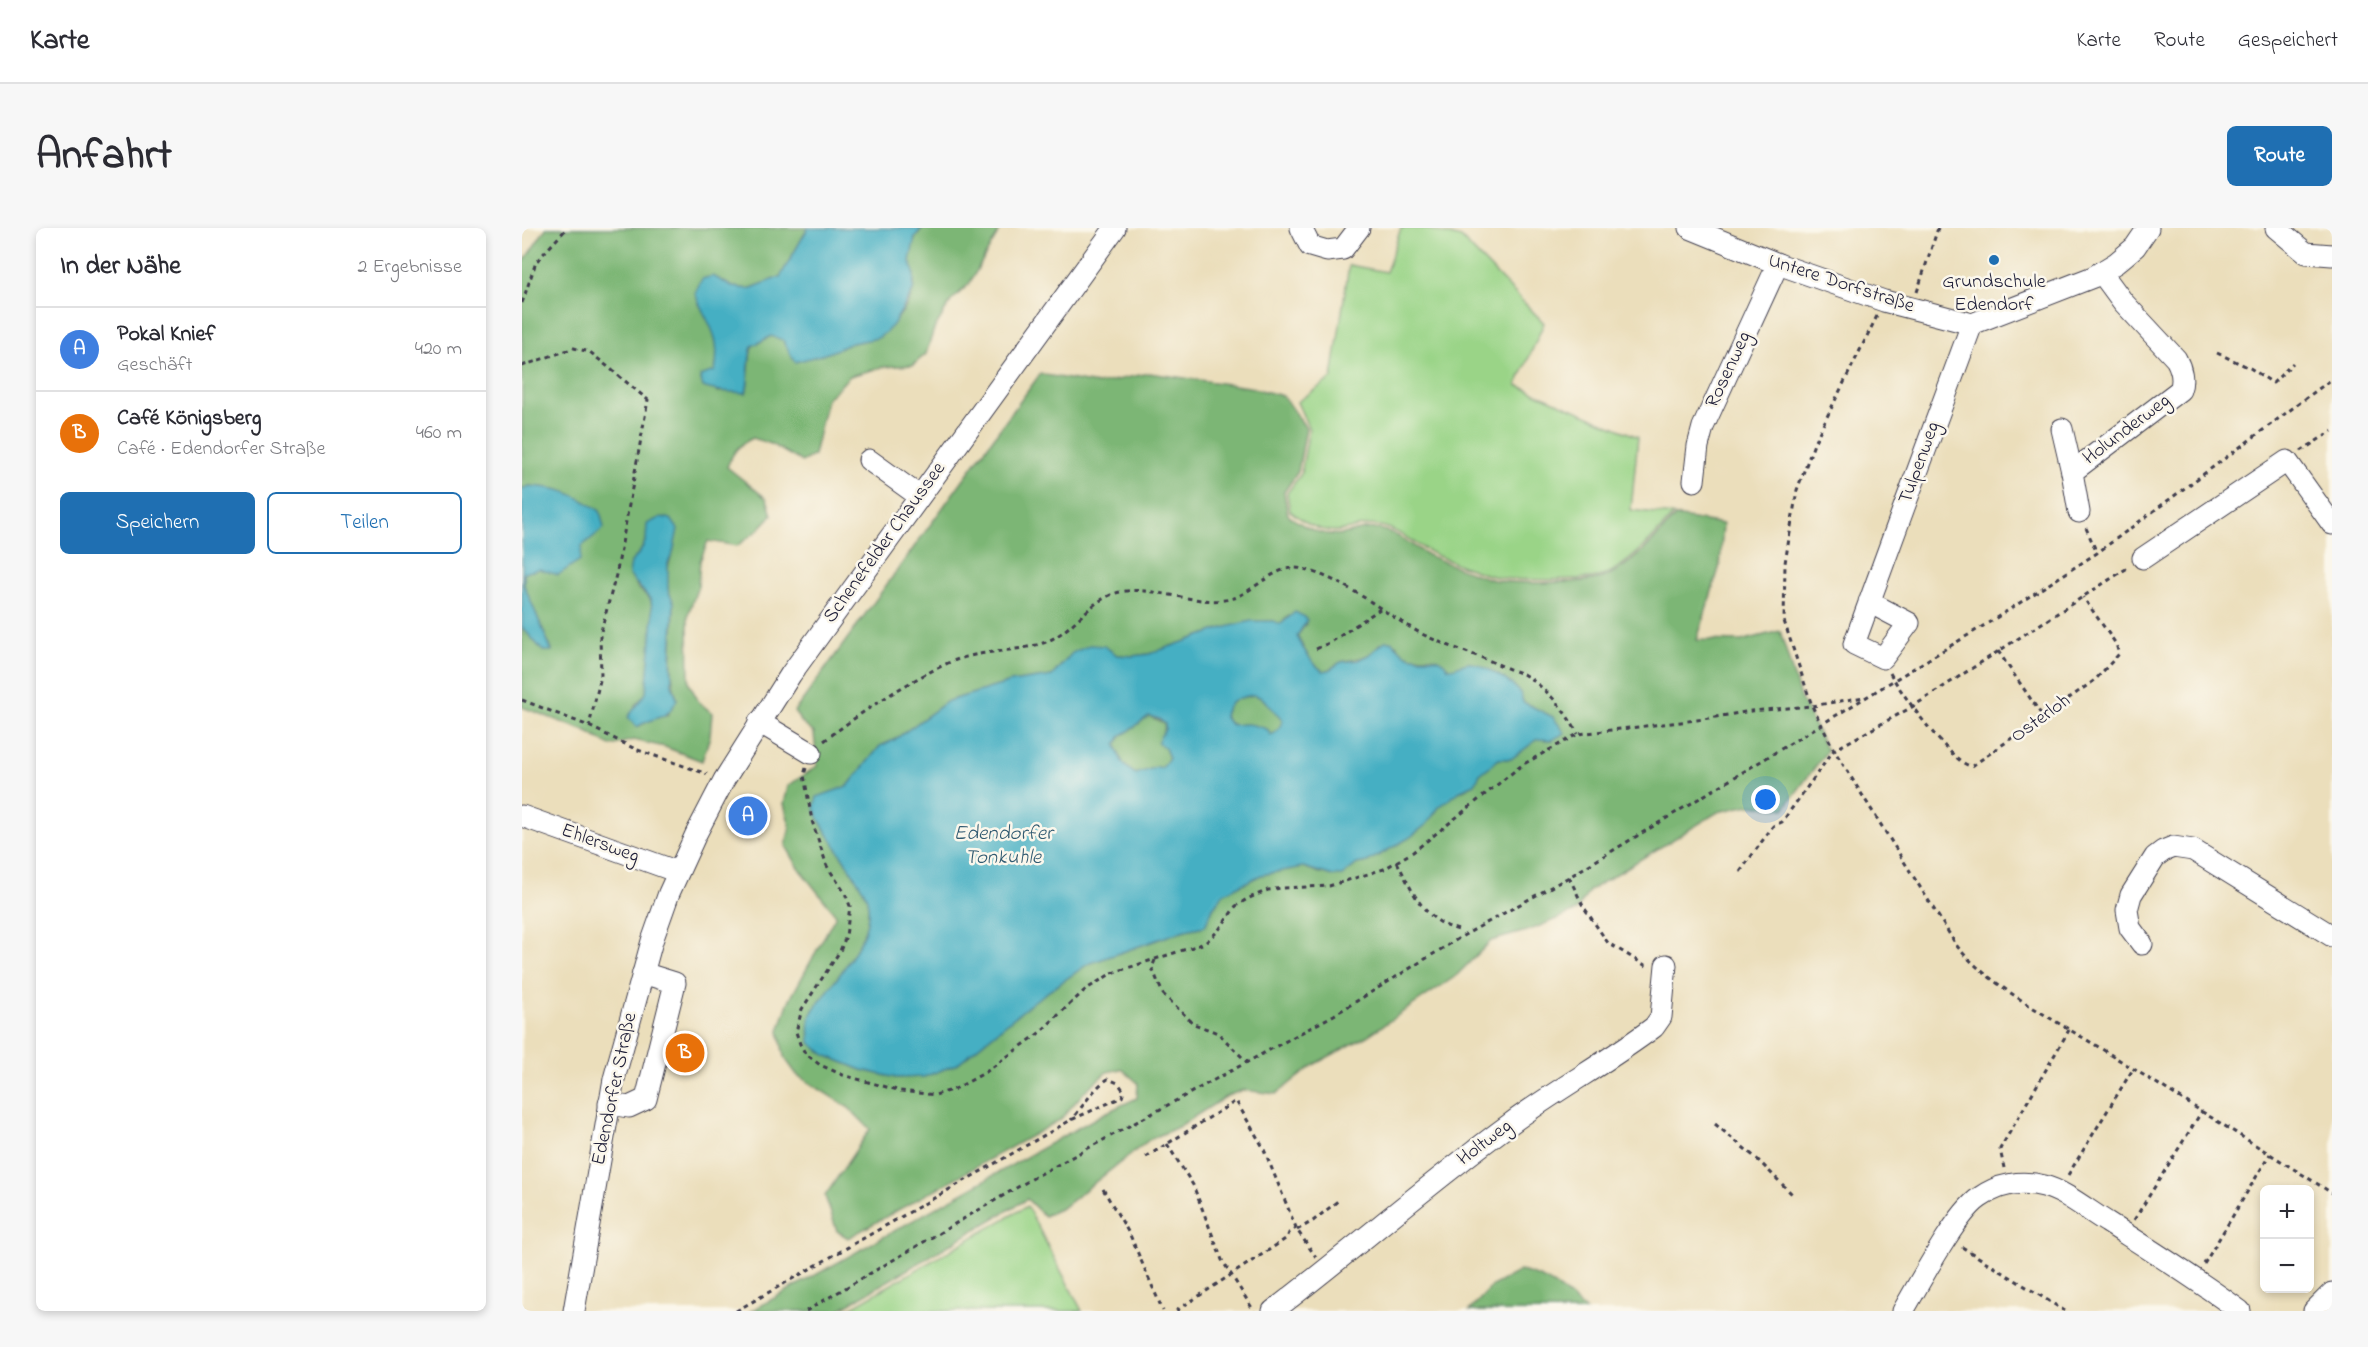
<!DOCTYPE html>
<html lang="de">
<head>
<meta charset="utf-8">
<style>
  :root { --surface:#fff; --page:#f7f7f7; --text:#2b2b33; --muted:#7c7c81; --line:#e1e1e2; --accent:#1f6fb2 }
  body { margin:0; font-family:"Indie Flower",sans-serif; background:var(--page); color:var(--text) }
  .controls { position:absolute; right:18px; bottom:18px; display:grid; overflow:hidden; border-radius:9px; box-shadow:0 3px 9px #0003 }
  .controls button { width:54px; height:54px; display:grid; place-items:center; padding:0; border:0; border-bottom:2px solid var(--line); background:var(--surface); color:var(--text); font:30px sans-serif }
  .you { position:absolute; left:1244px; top:572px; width:21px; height:21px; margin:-15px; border:4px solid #fff; border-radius:50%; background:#1a73e8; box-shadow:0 0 0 9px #1a73e833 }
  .badge { display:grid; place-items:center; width:39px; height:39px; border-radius:50%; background:var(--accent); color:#fff; font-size:20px; font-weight:700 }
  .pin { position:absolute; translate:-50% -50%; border:3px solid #fff; box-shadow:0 2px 6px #0006 }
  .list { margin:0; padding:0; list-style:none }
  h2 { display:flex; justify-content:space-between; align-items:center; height:78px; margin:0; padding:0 24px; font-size:26px }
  h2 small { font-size:20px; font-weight:400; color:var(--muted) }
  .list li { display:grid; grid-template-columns:39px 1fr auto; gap:18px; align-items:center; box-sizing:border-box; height:84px; padding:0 24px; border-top:2px solid var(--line) }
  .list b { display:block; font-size:22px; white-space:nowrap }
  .list p { margin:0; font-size:20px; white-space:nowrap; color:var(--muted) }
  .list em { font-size:20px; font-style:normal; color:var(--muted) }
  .actions { display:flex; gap:12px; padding:18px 24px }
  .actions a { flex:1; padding:14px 0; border:2px solid var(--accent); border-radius:9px; text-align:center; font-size:21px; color:var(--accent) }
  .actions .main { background:var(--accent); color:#fff }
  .map { position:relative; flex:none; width:1810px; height:1083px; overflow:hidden; border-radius:9px }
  header { display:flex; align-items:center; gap:36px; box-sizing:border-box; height:84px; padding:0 30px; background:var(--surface); border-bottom:2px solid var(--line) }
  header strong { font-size:28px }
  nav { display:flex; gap:33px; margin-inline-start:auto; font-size:21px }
  .intro { display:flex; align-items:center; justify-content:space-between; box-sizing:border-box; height:144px; padding:0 36px }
  h1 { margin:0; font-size:42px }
  .button { padding:15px 27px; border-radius:9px; background:var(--accent); color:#fff; font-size:21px; font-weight:700 }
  main { display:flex; gap:36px; padding:0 36px }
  aside { flex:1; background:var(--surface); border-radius:9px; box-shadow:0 3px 9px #0003 }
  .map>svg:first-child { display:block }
  .green { fill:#9ad487; stroke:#5e7b61; stroke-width:1.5 }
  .forest { fill:#7bb674; stroke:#4e6c58; stroke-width:1.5; fill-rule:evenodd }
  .water { fill:#44afc3; stroke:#33687f; stroke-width:1.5; fill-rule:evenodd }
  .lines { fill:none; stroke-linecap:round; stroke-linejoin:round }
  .minor-casing { stroke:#403e4e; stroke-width:23 }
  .path { stroke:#403e4e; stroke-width:3; stroke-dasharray:4.5 4.5; stroke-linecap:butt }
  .minor { stroke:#fff; stroke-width:21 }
  .poi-dot { fill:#1f6fb2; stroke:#fbf7ec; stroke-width:2 }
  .labels { text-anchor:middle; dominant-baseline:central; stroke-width:5; stroke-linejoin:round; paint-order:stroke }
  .poi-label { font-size:20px; fill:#22223b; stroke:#fbf7ec }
  .street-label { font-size:20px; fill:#22223b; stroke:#fbf7ec }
  .water-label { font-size:21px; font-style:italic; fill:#305a71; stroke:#fbf7ec }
</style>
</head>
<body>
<header>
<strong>Karte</strong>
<nav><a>Karte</a><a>Route</a><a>Gespeichert</a></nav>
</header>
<div class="intro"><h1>Anfahrt</h1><a class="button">Route</a></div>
<main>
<aside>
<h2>In der Nähe<small>2 Ergebnisse</small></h2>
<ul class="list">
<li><span class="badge" style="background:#3f7fe0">A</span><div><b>Pokal Knief</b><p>Geschäft</p></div><em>420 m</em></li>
<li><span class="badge" style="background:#e8710a">B</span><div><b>Café Königsberg</b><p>Café · Edendorfer Straße</p></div><em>460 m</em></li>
</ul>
<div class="actions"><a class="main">Speichern</a><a>Teilen</a></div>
</aside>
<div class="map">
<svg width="1810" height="1083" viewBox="0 0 1810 1083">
  <rect width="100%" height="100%" fill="#fbf7ec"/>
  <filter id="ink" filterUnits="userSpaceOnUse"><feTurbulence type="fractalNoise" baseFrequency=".0167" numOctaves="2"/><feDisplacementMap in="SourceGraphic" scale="12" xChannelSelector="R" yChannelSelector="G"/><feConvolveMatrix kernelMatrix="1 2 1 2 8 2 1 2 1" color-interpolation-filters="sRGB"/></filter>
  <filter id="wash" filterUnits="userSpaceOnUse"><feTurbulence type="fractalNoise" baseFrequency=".008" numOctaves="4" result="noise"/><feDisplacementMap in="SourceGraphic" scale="24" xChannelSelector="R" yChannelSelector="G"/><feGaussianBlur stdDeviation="1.35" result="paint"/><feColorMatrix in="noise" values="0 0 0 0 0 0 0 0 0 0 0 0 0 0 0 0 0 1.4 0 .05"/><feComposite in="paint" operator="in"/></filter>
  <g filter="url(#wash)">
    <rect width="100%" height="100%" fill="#ebdebb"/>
    <g class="green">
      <path d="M879 0H901L939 10 1022 95 995 157 1116 209 1109 282 1151 287C1133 309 1109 335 1083 347 1067 353 991 353 974 349 957 345 926 333 910 325 895 318 882 306 866 300 849 294 838 299 822 302 801 307 783 295 768 283L765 265 779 246 787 201 775 174 810 150 827 37 864 44Z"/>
      <polygon points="505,978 560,1083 323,1083"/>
    </g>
    <g class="forest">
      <path d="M24 0H286L258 49 227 61 211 59 191 48 177 76 188 92 197 122 193 143 195 164 210 163 224 165C228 150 226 134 230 118L249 108 261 111 330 115C356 113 384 88 391 63 394 52 390 44 388 35 386 23 393 9 400 0H479L447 56 429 73 412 101 404 126 391 137 361 139 328 148 305 171 292 227 280 234 249 216 231 210C216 217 211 224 205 239L245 271 250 287 235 303 215 318 186 313 178 333 176 358 166 387 167 455 177 474 190 485 188 508 180 533 143 519 111 512 89 518 63 503 0 479V399L21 423 30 422 1 357 2 345 17 341 60 318 78 283C50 264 39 260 6 258L0 262V36ZM124 312 151 325C146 335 144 349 146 361 147 367 152 372 152 378 152 410 145 440 155 471L145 488 135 489 115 499 113 477 124 466 127 448 131 389 129 372 115 359 109 334 118 324Z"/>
      <path d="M627 145 727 159 761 168 784 200 776 244 762 264 766 287C782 299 800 309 821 306 837 303 847 297 865 303 880 308 894 321 908 328 927 336 953 347 972 352 990 356 1070 356 1085 348 1112 335 1134 311 1153 288L1201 296 1198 337 1175 412 1219 413 1258 403 1278 469 1305 523 1262 581 1227 577 1196 584 1068 662 1054 683 1008 702 969 713 934 748 845 808 793 836 754 866 721 862 705 868 656 899 627 912 540 980 522 988 505 971 315 1083H229L581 886 615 870 616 855 600 841 585 844 564 862 538 892 326 1010 315 1003 303 968 348 901 327 880 275 847 262 829 257 803 266 775 314 687 278 642 264 618 268 598 262 576 266 558 295 538 292 505 281 496 272 484 518 146 576 156ZM767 388 784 396 775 408 789 433 801 443C809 442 812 437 819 434 835 430 847 431 858 416H874C888 439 901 423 916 431 921 434 924 441 931 441 936 441 941 435 947 435 958 434 993 456 998 465 1000 468 1000 471 1001 474L1031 489 1030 512 1016 511 989 531H977L958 546 953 556 933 566 917 579 905 596 887 610 845 634 835 636 820 648 798 645 781 639 739 647 702 665 691 680 683 698 663 702 566 736 511 774 435 836 402 849 374 850 340 842 305 828 288 815C288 807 286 794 289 787 291 780 299 773 303 767 322 740 359 698 342 663L299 595 296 569 326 558 358 518 372 512 426 473 489 454 530 448 540 436 582 418 595 427 611 428 627 426 701 400 751 393 758 396Z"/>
      <path d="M732 467 740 470 761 492C760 499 755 505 749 507L745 501C734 498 724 495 713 498L707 495 702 488C705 472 718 469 732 467Z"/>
      <path d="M627 488 643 496 639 510 647 530 640 540 635 539 614 546C601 539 598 531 594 517L599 507C610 503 617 493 627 488Z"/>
      <path d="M998 1043C1029 1050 1041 1063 1064 1083H947L970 1058Z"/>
    </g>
    <g class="water">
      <path d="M286 0H400L393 9 388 33 392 45 391 63 371 97 364 104 356 110 330 115 306 125 273 134 261 112 249 108 230 118C225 134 228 150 224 165 209 163 196 165 181 159L178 148 193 143C200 104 185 98 173 65L180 51 191 48 211 59 227 61 258 49Z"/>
      <path d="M6 258C39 260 50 264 78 283L82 300 60 318 58 332 36 347 17 341 2 345V357L30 423H21L0 399V262Z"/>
      <path d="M139 289 149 291 156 301 151 325 146 335V362L152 375 149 429 150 456 155 471C146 493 134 487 115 499L106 489 124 465 131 389 129 372 107 347 109 334 118 324 124 312 125 296Z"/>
      <path d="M773 384 783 389 785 392 775 408C780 420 790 436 801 443L807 442 819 434 836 432 847 427 863 413H869C876 417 879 425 887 428 902 433 916 424 926 440 935 441 940 434 949 435 959 435 993 456 998 465 1000 468 1000 471 1001 474L1031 489 1043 505 1030 512 1016 511 989 531H977L958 546 953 556 941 561 917 579 905 596 887 610 845 634 835 636 820 648H811L781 639 739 647 702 665 691 680 683 698 663 702 566 736 511 774 435 836 402 849 374 850 340 842 305 828 288 815C288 807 286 794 289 787 291 780 299 773 303 767 322 740 359 698 342 663L299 595 292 580 295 569 326 558 358 518 372 512 426 473 489 454 530 448 550 425 568 417 582 418 595 427 611 428 627 426 701 400 729 393H751L759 396ZM732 467 740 470 761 492C760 499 755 505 749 507L745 501C738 499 731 496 724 496 711 496 710 501 702 488 705 472 718 469 732 467ZM627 488 637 491 643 496V501L635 514 643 520 647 530 640 540 635 539 614 546C601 539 598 531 594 517L599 507C610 503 617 494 627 488Z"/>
    </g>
  </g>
  <g filter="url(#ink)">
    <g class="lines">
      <defs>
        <g id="minor">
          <polyline points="779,0 788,18 805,23 821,21 837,0"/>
          <polyline points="1168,0 1256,36 1362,73 1450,96 1571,49 1594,35 1613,19 1626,0"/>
          <polyline points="1754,0 1784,25 1810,27"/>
          <polyline points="1540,201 1550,244"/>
          <polyline points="347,232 397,268"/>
          <polyline points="1172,253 1176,218 1181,199 1256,36"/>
          <path d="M1557 284 1550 244 1658 162C1662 152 1659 140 1654 131L1601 74 1579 44"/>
          <polyline points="1621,330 1765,233 1810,296"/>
          <path d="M1347 374 1387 395 1361 430 1332 416C1371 309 1410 203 1450 96"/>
          <polyline points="237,494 289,525"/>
          <polyline points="0,588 156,644"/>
          <polyline points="1620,716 1608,700 1605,682 1609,667 1633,629 1641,623 1651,619 1671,622 1810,708"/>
          <polyline points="87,876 107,879 124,871 153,755 121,745"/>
          <polyline points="52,1083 92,851 130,713 147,665 174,606 202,552 269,446 593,0"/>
          <path d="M751 1083C831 1022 907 955 988 896 1035 861 1086 834 1132 799L1139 789 1144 737"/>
          <path d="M1381 1083C1397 1056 1433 987 1457 970 1476 956 1499 952 1522 958 1544 964 1565 982 1585 994 1630 1023 1675 1051 1718 1083"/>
          <polyline points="1792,1083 1810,1065"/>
        </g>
      </defs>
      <use href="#minor" class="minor-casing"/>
      <g class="path">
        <polyline points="1395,64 1416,0"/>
        <polyline points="0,75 14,34 45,0"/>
        <path d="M1355 88 1293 213 1275 262 1263 335 1262 393 1290 478 1312 522 1435 718C1466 757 1532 792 1575 818 1653 867 1732 916 1810 965"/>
        <polyline points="1695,125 1728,140 1751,155 1771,135"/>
        <polyline points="0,138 52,120 68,124 126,172 95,343 78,407 79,448 67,498"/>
        <polyline points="1779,223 1810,203"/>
        <polyline points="1564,300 1575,325"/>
        <polyline points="794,421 809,414 858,381"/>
        <polyline points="1476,423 1521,489"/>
        <path d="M1368 445C1377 462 1432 539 1450 538L1573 452 1597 426 1594 416 1561 369"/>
        <polyline points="0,472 67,498 113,521 185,546"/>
        <path d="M302 513C333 489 365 467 400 448 412 442 424 435 437 431 464 422 494 424 521 415 553 404 568 367 604 363 636 359 680 380 712 370 734 362 756 334 781 341 825 352 861 385 900 406 918 415 936 421 955 428 970 433 985 441 1001 446 1026 461 1042 481 1056 506"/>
        <polyline points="284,540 282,547 290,593 305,638 323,665 328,678 324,708 318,723 280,781 274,804 278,816 283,825 298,837 321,847 379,863 413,867 433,861 464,844 516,806 563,762 590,745 683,715 696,703 714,678 725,671 746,662 760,660 807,658 862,641 891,624 1000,537 1056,506 1175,492 1229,483 1290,478 1342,469"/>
        <path d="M875 634C891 664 901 693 937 702"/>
        <polyline points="1218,644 1251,598 1260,594 1312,522 1390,479 1607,339"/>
        <polyline points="1047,649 1061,678 1086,715 1126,739"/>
        <polyline points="633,732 630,740 641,766 672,796 696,805 726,835"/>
        <polyline points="1193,896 1234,930 1270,966"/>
        <polyline points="645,916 671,957 700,1032 732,1083"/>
        <polyline points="624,929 714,873 741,919 775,1002 794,1029"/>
        <polyline points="1482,940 1478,921 1547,802"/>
        <polyline points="1546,947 1611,841"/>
        <polyline points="581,961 608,1007 641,1083"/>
        <polyline points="1612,992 1680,883"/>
        <polyline points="775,1002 791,993 817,972"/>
        <polyline points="1440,1019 1543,1083"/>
        <polyline points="1682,1036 1748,926"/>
        <path d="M214 1083 549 892 600 869 602 863 596 855 586 851C571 860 561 879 549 892"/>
        <polyline points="284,1083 513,949 812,787 939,709 1047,649 1231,538 1471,392 1575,325 1810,151"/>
        <polyline points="654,1083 765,1010 767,1005 774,1000"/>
      </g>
      <use href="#minor" class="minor"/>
    </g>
  </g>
  <circle class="poi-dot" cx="1472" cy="32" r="6"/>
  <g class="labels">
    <g class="poi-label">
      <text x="1472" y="54">Grundschule<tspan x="1472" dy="23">Edendorf</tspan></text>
    </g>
    <g class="street-label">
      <text transform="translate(1319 56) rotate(18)">Untere Dorfstraße</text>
      <text transform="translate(1207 142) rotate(-65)">Rosenweg</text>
      <text transform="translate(1605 202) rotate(-37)">Holunderweg</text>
      <text transform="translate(1398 235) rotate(-70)">Tulpenweg</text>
      <text transform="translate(363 315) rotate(-54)">Schenefelder Chaussee</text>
      <text transform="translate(1519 491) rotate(-36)">Osterloh</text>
      <text transform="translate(78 616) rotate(20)">Ehlersweg</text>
      <text transform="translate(93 861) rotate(-78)">Edendorfer Straße</text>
      <text transform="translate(963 915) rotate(-37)">Holtweg</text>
    </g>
    <g class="water-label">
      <text x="481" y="606">Edendorfer<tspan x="481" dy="24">Tonkuhle</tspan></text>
    </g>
  </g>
</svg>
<div class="controls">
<button>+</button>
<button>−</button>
</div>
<div class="you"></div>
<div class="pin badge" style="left:226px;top:588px;background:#3f7fe0">A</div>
<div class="pin badge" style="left:163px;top:825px;background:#e8710a">B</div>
</div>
</main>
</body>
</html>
